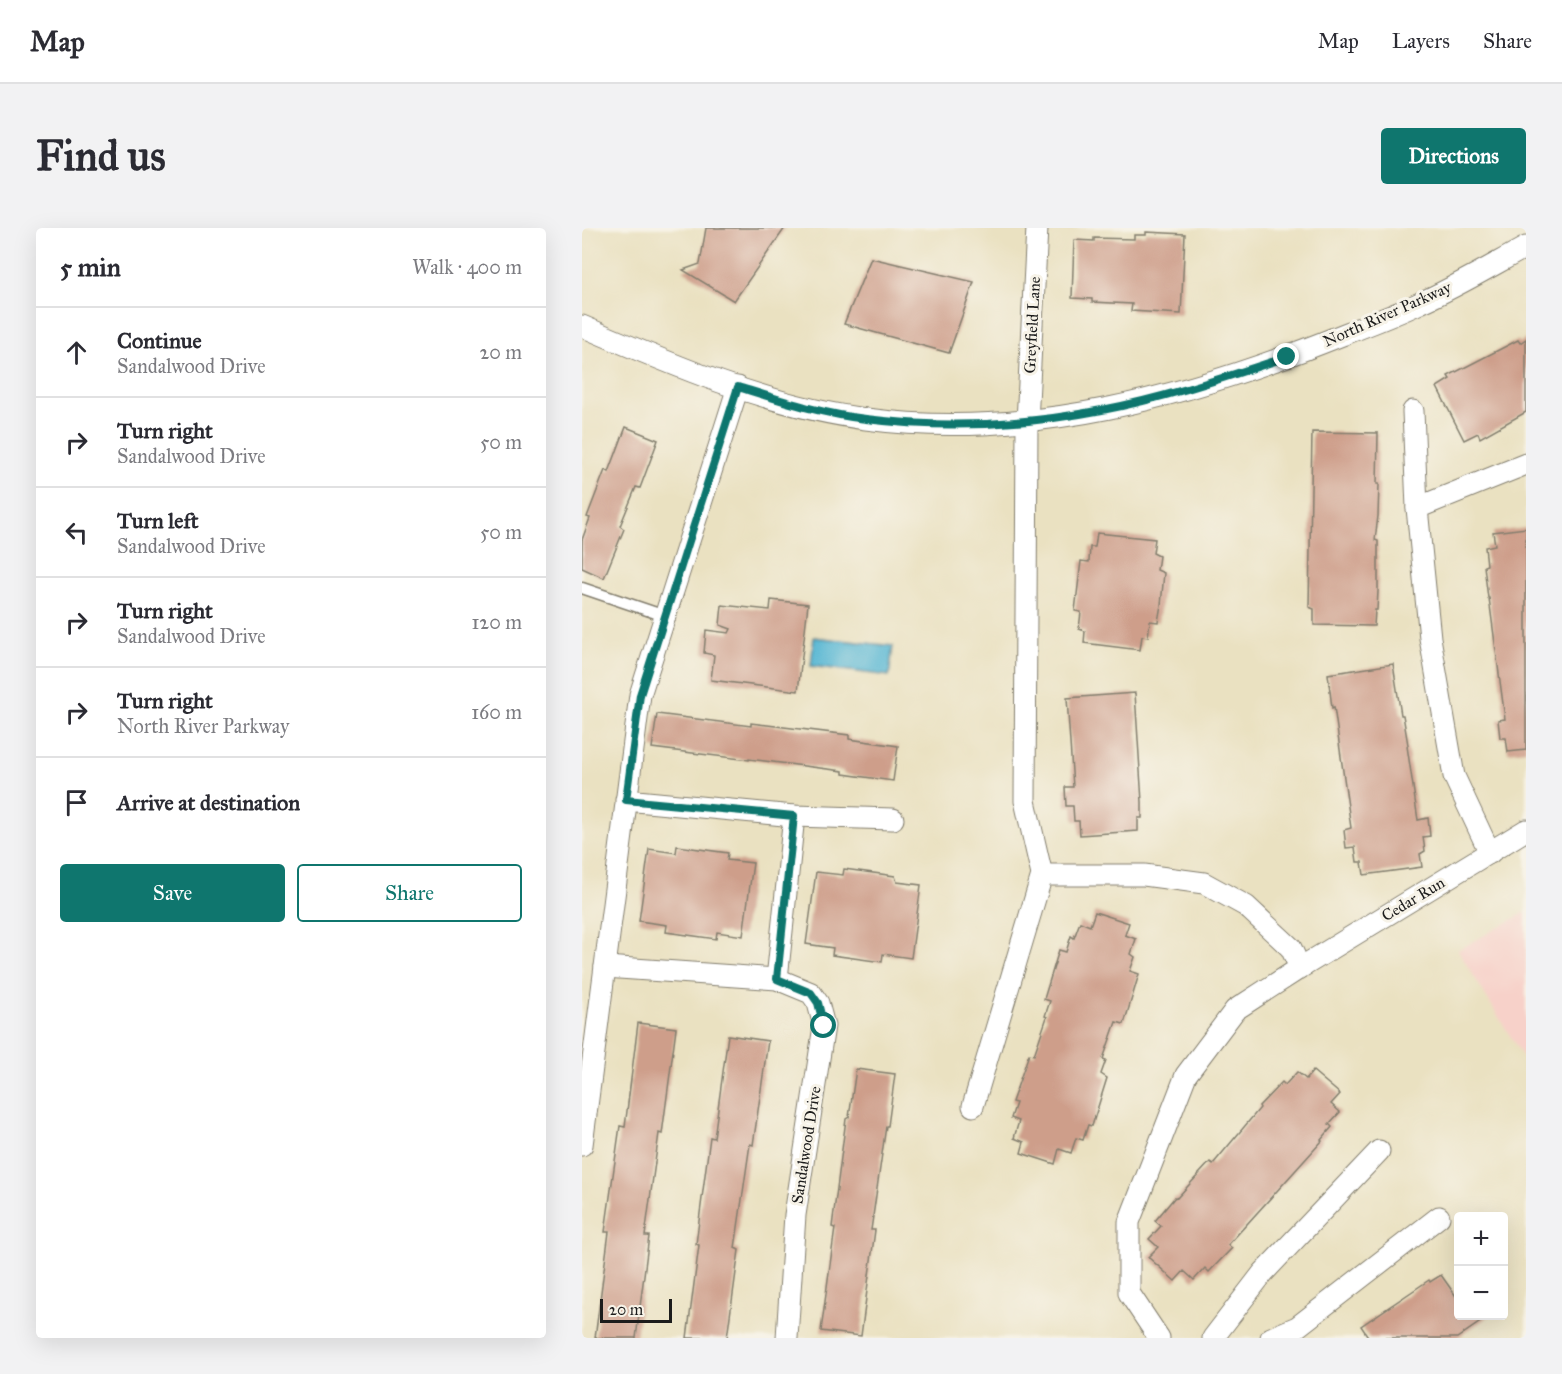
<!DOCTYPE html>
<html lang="en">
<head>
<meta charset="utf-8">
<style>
  :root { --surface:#fff; --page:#f2f2f3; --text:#2b2b33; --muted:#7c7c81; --line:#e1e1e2; --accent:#0f766e }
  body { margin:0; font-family:"IM FELL Great Primer",serif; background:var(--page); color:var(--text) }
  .controls { position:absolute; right:18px; bottom:18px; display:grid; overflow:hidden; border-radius:6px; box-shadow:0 6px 24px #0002 }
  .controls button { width:54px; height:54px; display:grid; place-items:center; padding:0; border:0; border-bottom:2px solid var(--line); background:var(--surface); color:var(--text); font:30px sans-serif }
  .scale { position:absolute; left:18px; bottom:15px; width:72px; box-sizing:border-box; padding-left:6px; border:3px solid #1c1c1c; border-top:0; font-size:16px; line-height:21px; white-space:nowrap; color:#1c1c1c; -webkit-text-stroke:4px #f7f3e8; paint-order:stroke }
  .stop { position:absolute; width:18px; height:18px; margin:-14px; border:4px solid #0f766e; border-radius:50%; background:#fff }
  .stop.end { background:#0f766e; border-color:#fff; box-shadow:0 2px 6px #0008 }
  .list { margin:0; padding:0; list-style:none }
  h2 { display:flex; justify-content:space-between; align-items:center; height:78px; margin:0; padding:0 24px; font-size:26px }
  h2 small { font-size:20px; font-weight:400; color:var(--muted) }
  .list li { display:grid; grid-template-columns:39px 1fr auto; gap:18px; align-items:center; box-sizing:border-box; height:90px; padding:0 24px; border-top:2px solid var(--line) }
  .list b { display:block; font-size:22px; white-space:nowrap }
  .list p { margin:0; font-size:20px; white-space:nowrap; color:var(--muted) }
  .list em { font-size:20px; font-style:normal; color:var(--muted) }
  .actions { display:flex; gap:12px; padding:18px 24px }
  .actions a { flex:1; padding:14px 0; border:2px solid var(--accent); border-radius:6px; text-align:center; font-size:21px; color:var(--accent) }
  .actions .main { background:var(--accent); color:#fff }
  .icon { flex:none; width:33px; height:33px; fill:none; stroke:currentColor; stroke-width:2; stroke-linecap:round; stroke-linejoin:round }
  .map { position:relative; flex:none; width:944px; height:1110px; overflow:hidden; border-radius:6px }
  header { display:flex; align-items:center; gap:36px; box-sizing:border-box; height:84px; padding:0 30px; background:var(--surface); border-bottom:2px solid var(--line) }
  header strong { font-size:28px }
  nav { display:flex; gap:33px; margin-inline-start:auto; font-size:21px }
  .intro { display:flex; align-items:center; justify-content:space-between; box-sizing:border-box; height:144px; padding:0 36px }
  h1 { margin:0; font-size:42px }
  .button { padding:15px 27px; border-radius:6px; background:var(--accent); color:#fff; font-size:21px; font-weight:700 }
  main { display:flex; gap:36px; padding:0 36px }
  aside { flex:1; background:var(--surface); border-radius:6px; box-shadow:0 6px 24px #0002 }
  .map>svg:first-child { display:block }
  .built { fill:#f7d1c9 }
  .water { fill:#54b6d3; stroke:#386978; stroke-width:1.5 }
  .building { fill:#ce9e8a }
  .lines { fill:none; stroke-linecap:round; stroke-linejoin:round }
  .service-casing { stroke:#837e6e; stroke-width:13 }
  .minor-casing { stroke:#837e6e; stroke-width:23 }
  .service { stroke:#fff; stroke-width:10 }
  .minor { stroke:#fff; stroke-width:21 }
  .route { stroke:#0f766e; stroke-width:8 }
  .labels { text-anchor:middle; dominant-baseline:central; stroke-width:6; stroke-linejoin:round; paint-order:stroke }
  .street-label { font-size:16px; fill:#1c1c1c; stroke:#f7f3e8 }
</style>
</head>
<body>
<header>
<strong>Map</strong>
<nav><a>Map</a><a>Layers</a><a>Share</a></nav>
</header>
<div class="intro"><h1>Find us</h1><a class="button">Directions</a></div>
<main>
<aside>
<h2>5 min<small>Walk · 400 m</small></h2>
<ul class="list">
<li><svg class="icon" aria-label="ahead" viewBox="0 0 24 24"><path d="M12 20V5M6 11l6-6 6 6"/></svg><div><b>Continue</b><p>Sandalwood Drive</p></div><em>20 m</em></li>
<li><svg class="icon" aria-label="right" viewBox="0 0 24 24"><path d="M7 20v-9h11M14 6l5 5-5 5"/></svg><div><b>Turn right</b><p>Sandalwood Drive</p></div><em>50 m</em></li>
<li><svg class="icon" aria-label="left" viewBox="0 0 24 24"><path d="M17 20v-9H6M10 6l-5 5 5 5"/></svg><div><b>Turn left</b><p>Sandalwood Drive</p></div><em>50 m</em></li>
<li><svg class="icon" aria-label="right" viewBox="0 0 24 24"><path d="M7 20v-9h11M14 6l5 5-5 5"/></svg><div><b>Turn right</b><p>Sandalwood Drive</p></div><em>120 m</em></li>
<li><svg class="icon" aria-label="right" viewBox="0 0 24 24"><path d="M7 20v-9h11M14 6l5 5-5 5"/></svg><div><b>Turn right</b><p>North River Parkway</p></div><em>160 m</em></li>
<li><svg class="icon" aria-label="arrive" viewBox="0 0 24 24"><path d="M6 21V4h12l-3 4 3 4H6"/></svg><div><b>Arrive at destination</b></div></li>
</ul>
<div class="actions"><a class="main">Save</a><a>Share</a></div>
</aside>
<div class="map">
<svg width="944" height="1110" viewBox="0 0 944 1110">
  <rect width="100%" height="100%" fill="#f7f3e8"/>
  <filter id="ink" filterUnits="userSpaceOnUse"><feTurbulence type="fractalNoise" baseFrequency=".0167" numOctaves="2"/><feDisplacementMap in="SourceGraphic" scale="12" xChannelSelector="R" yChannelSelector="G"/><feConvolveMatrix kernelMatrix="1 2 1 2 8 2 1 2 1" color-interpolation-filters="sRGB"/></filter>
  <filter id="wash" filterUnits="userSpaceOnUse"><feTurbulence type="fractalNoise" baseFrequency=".008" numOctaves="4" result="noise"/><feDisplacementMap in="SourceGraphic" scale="24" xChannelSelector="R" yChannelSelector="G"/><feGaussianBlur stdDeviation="1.35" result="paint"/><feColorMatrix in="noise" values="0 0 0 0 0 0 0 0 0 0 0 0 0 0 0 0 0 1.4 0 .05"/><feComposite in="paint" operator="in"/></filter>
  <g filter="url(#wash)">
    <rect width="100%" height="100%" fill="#eae1c1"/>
    <polygon class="built" points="944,684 944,834 876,722"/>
    <polygon class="water" points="232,409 311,418 307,448 229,438"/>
    <g id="blocks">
      <g class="building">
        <polygon points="124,0 203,0 152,73 101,42 118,36"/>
        <polygon points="564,4 603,6 599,86 549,83 550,76 510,74 510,71 490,70 492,12 512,13 512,10 552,11 552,7 564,7"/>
        <polygon points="289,30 392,54 367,125 262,96"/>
        <polygon points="944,111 944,184 898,210 896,205 882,212 855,159 868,151 866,148 936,112 938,115"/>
        <polygon points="44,199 76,212 58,260 54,259 38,298 42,301 22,350 0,340 0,312 8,290 5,289 23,242 27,244"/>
        <polygon points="730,204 796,205 795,256 797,256 796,288 793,312 796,313 796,363 795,382 793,382 792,398 732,397 732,381 727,379"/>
        <polygon points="944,300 944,522 926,524 924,510 918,510 916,492 923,491 907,370 906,370 902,338 905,337 903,319 913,317 911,304"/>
        <polygon points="515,305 573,311 571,325 577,328 575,342 582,345 579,377 576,394 568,393 566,409 560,408 558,422 502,415 503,403 497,401 499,384 493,383 499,333 507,334 508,319 513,319"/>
        <polygon points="189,372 226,376 216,463 129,452 132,427 122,425 124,402 147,405 149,401 138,397 140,377 188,382"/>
        <polygon points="811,436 819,487 821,487 826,517 825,518 836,592 846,590 848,608 841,609 843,623 838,626 840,639 782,647 780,634 775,634 773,619 764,620 762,602 769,600 752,479 750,480 746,446"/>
        <polygon points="553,465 560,574 560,590 556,590 556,603 498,607 497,593 492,593 491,578 484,578 483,559 491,559 485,470"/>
        <polygon points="75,486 169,498 169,495 267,507 267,511 316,518 311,553 261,546 261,543 167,531 167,532 70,520"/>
        <polygon points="95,618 146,625 145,632 171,635 161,708 135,704 134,711 84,704 85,697 57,693 67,621 94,625"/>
        <polygon points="262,641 313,648 315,654 339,657 329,730 301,726 300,734 250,727 251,720 224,716 234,644 261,647"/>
        <polygon points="513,684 547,695 543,707 554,711 549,726 553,729 548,743 557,746 542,796 534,794 521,831 524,832 519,846 525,850 510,898 506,897 501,912 494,910 489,925 477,921 473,936 439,925 442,914 432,910 437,893 429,890 434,875 430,874 447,826 452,827 465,789 463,788 468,773 462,771 477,722 484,724 489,708 492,710 498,694 508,698"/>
        <polygon points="56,795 94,800 80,906 77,905 63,1008 67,1008 54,1110 13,1110 27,1004 23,1004 38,898 43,899"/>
        <polygon points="146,807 186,813 171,917 168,916 153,1020 157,1022 145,1110 105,1110 117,1017 114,1016 128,909 132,910"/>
        <polygon points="274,841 313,846 306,898 304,898 289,1002 293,1002 279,1108 239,1103 253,1000 250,999 264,891 267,889"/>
        <polygon points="731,843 758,866 749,876 758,884 747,896 750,899 739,912 740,913 646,1017 650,1020 627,1044 623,1040 612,1052 602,1043 593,1053 566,1029 576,1019 567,1011 579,998 573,993 593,969 595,970 628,934 631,936 678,880 677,878 700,854 703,857 715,844 724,851"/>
        <polygon points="859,1047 876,1071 876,1088 907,1088 875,1110 787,1110 779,1098 847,1052 848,1054"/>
      </g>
    </g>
  </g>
  <g filter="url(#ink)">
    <use href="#blocks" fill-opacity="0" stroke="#837e6e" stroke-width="1.5"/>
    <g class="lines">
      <defs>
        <polyline id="service" points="0,360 83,388"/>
        <g id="minor">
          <path d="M0 98C88 136 188 179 284 191 449 213 608 168 760 107 786 97 813 87 838 75 874 59 909 38 944 19"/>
          <polyline points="831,183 835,280 848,410 872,548 908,625"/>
          <polyline points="835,280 944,236"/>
          <polyline points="44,572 212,588 311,591"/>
          <polyline points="460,647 562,647 622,655 664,678 709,720 718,740 653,782 604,847 547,994 547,1065 577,1110"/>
          <polyline points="23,739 195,751 229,765 236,775 242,798 213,987 205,1110"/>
          <polyline points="718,740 944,602"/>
          <polyline points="195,751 212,588"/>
          <polyline points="391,878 460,647 443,573 445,194 455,0"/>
          <polyline points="0,917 58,467 156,159"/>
          <polyline points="631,1110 681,1045 797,923"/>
          <polyline points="689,1110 715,1099 857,989"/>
        </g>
      </defs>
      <use href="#service" class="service-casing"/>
      <use href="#minor" class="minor-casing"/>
      <use href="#service" class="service"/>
      <use href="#minor" class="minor"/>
    </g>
  </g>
  <g class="lines" filter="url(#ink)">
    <path class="route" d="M242 798 236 775 229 765 195 751 212 588 44 572 58 467 156 159C198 172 240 186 284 191 363 201 443 197 520 182 583 170 644 149 705 129"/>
  </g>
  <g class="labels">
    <g class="street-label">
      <text transform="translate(805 86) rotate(-24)">North River Parkway</text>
      <text transform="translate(450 97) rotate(-87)">Greyfield Lane</text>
      <text transform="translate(831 671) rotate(-31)">Cedar Run</text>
      <text transform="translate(224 917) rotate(-81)">Sandalwood Drive</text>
    </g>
  </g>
</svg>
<div class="controls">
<button>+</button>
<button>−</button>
</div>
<div class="scale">20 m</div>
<div class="stop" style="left:242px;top:798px"></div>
<div class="stop end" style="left:705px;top:129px"></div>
</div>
</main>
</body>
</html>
